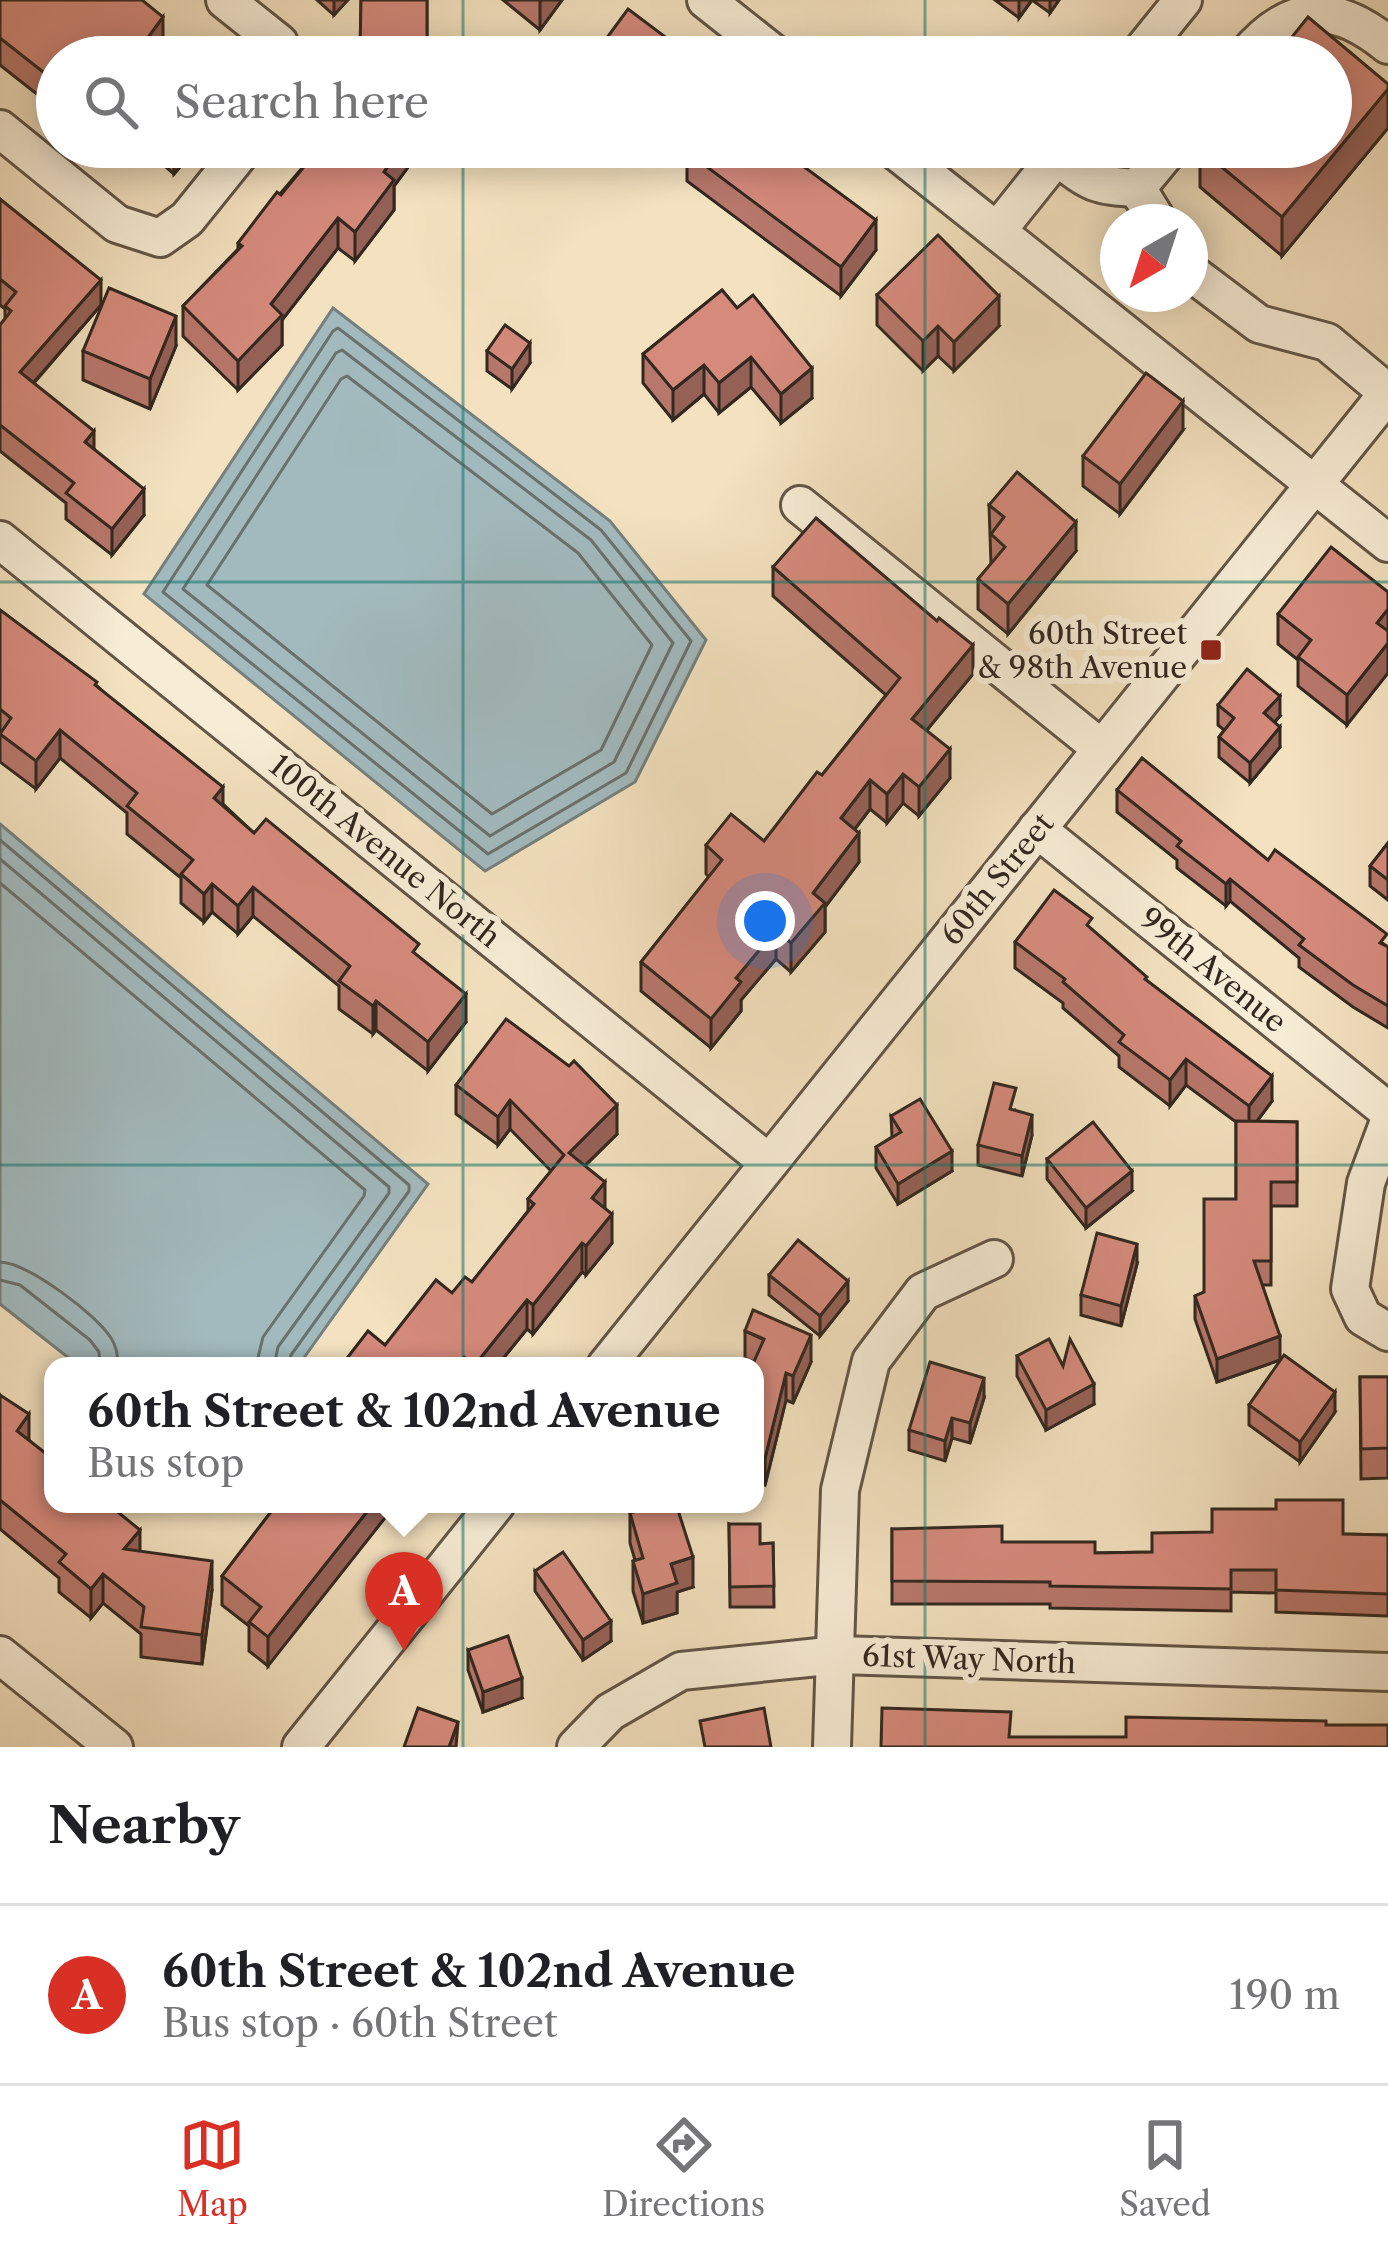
<!DOCTYPE html>
<html lang="en">
<head>
<meta charset="utf-8">
<style>
  :root { --surface:#fff; --page:#f2f2f2; --text:#202124; --muted:#757577; --line:#e0e0e0; --accent:#d93025 }
  body { margin:0; font-family:"Libre Caslon Text",serif; background:var(--page); color:var(--text) }
  .compass { position:absolute; left:1100px; top:204px; width:108px; height:108px; border-radius:50%; background:var(--surface); box-shadow:0 6px 30px #0003; rotate:219deg }
  .you { position:absolute; left:765px; top:921px; width:42px; height:42px; margin:-30px; border:9px solid #fff; border-radius:50%; background:#1a73e8; box-shadow:0 0 0 18px #1a73e833 }
  .badge { display:grid; place-items:center; width:78px; height:78px; border-radius:50%; background:var(--accent); color:#fff; font-size:39px; font-weight:700 }
  .pin { position:absolute; translate:-50% -99px; filter:drop-shadow(0 3px 6px #0008) }
  .pin::after { content:''; position:absolute; top:63px; width:42px; height:36px; background:inherit; clip-path:polygon(0 0,100% 0,50% 100%) }
  .popup { position:absolute; left:44px; top:1357px; width:720px; height:156px; box-sizing:border-box; display:grid; place-content:center; border-radius:24px; background:var(--surface); filter:drop-shadow(0 3px 9px #0005); font-size:39px; white-space:nowrap; color:var(--muted) }
  .popup b { font-size:45px; color:var(--text) }
  .popup::after { content:''; position:absolute; left:50%; top:100%; margin-left:-24px; border:24px solid transparent; border-top-color:var(--surface) }
  .list { margin:0; padding:0; list-style:none }
  h2 { display:flex; justify-content:space-between; align-items:center; height:156px; margin:0; padding:0 48px; font-size:51px }
  h2 small { font-size:39px; font-weight:400; color:var(--muted) }
  .list li { display:grid; grid-template-columns:78px 1fr auto; gap:36px; align-items:center; box-sizing:border-box; height:180px; padding:0 48px; border-top:3px solid var(--line) }
  .list b { display:block; font-size:45px; white-space:nowrap }
  .list p { margin:0; font-size:39px; white-space:nowrap; color:var(--muted) }
  .list em { font-size:39px; font-style:normal; color:var(--muted) }
  .icon { flex:none; width:66px; height:66px; fill:none; stroke:currentColor; stroke-width:2; stroke-linecap:round; stroke-linejoin:round }
  .map { position:relative; flex:none; width:1388px; height:1747px; overflow:hidden }
  .search { position:absolute; background:var(--surface); box-shadow:0 6px 30px #0003; left:36px; right:36px; top:36px; height:132px; display:flex; align-items:center; gap:30px; box-sizing:border-box; padding:0 42px; border-radius:66px; color:var(--muted); font-size:45px }
  .sheet { height:336px; background:var(--surface) }
  nav { display:flex; justify-content:space-around; align-items:center; box-sizing:border-box; height:168px; border-top:3px solid var(--line); background:var(--surface); font-size:33px; color:var(--muted) }
  nav a { display:grid; justify-items:center; gap:6px }
  nav .on { color:var(--accent) }
  .map>svg:first-child { display:block }
  .water { fill:#a2babe; stroke:#76807e; stroke-width:3 }
  .lines { fill:none; stroke-linecap:round; stroke-linejoin:round }
  .shore { stroke:#6a716e; stroke-width:3 }
  .minor-casing { stroke:#635647; stroke-width:42 }
  .minor { stroke:#f7ecd5; stroke-width:36 }
  .wall { fill:#b7776b; stroke:#33281f; stroke-width:3 }
  .shaded-wall { fill:#956157; stroke:#33281f; stroke-width:3 }
  .building { fill:#d58a7c; stroke:#33281f; stroke-width:3 }
  .grid { fill:none; stroke:#0f766e; stroke-width:3; stroke-opacity:0.55 }
  .poi-dot { fill:#8f2418; stroke:#f7ecd5; stroke-width:4.5 }
  .labels { text-anchor:middle; dominant-baseline:central; stroke-width:12; stroke-linejoin:round; paint-order:stroke }
  .poi-label { font-size:30px; fill:#33281f; stroke:#f7ecd5; text-anchor:end }
  .street-label { font-size:30px; fill:#33281f; stroke:#f7ecd5 }
</style>
</head>
<body>
<div class="map">
<svg width="1388" height="1747" viewBox="0 0 1388 1747">
  <rect width="100%" height="100%" fill="#f3e1bf"/>
  <filter id="stains"><feTurbulence type="fractalNoise" baseFrequency=".00167" numOctaves="4"/><feColorMatrix values="0 0 0 0 .2 0 0 0 0 .09 0 0 0 0 .02 0 0 0 .5 -.17"/></filter>
  <radialGradient id="worn" r=".72"><stop offset=".6" stop-color="#630" stop-opacity="0"/><stop offset="1" stop-color="#630" stop-opacity=".3"/></radialGradient>
  <g class="water">
    <polygon points="333,308 610,521 706,640 635,782 485,871 144,594"/>
    <polygon points="0,824 428,1184 298,1366 79,1366 0,1304"/>
  </g>
  <g class="lines">
    <g class="shore">
      <polygon points="338,328 601,530 691,641 626,773 488,854 163,592 333,331"/>
      <polygon points="342,350 591,540 673,643 614,762 490,836 183,589 336,353"/>
      <polygon points="347,376 578,553 652,645 601,750 492,814 207,585 341,379"/>
      <polyline points="0,840 409,1185 409,1191 291,1355 289,1366"/>
      <polyline points="0,859 389,1187 389,1193 278,1347 274,1366"/>
      <polyline points="0,883 365,1190 364,1196 263,1337 256,1366"/>
      <path d="M0 1262C28 1263 96 1314 111 1338 117 1347 118 1356 118 1366"/>
      <polyline points="0,1280 20,1285 90,1340 99,1352 100,1366"/>
    </g>
    <defs>
      <g id="minor">
        <polyline points="225,0 279,43 284,57"/>
        <polyline points="706,0 778,57"/>
        <polyline points="1137,57 1183,0"/>
        <path d="M1245 57C1290 2 1334 1 1388 45"/>
        <polyline points="0,129 117,224 160,238 187,219 245,147"/>
        <polyline points="891,147 1388,543"/>
        <polyline points="1137,188 1158,222"/>
        <path d="M997 231 1057 156C1088 183 1097 186 1137 188L1171 147"/>
        <polyline points="800,505 1102,749"/>
        <polyline points="0,540 769,1163"/>
        <polyline points="1037,829 1388,1111"/>
        <polyline points="1388,1124 1366,1183 1350,1289 1363,1317 1388,1332"/>
        <polyline points="606,1366 1388,393 1327,342 1259,324 1190,272"/>
        <polyline points="0,1655 114,1747"/>
        <polyline points="301,1747 496,1504"/>
        <polyline points="576,1747 610,1712 681,1671 838,1655 1388,1672"/>
        <polyline points="832,1747 840,1490 871,1361 923,1292 994,1259"/>
      </g>
    </defs>
    <use href="#minor" class="minor-casing"/>
    <use href="#minor" class="minor"/>
  </g>
  <g class="wall">
    <polygon points="0,0 163,44 155,55 57,57 57,110 0,65"/>
    <polygon points="317,0 347,0 334,15"/>
    <polygon points="361,0 427,0 427,57 360,57"/>
    <polygon points="503,0 562,0 540,30"/>
    <polygon points="995,0 1059,0 1050,13 1032,0 1019,18"/>
    <polygon points="1388,84 1388,128 1282,256 1200,187 1200,149"/>
    <polygon points="143,147 197,147 174,174"/>
    <polygon points="320,147 423,147 394,186 394,210 355,261 338,248 282,320 282,345 238,390 183,336 183,306 238,249 238,243"/>
    <polygon points="684,147 797,147 797,162 876,250 841,296 687,181 687,156 684,154"/>
    <polygon points="0,199 101,305 34,383 94,449 144,515 112,555 66,519 66,503 0,451 0,325 5,319 5,309 0,305"/>
    <polygon points="722,290 812,398 781,423 751,387 719,413 704,394 673,420 643,383 643,354"/>
    <polygon points="877,295 999,326 954,371 938,356 923,371 877,325"/>
    <polygon points="176,346 150,409 83,380 83,351"/>
    <polygon points="487,351 530,363 512,389 487,371"/>
    <polygon points="1183,430 1120,514 1083,486 1083,456"/>
    <polygon points="989,505 1076,551 1008,634 978,609 978,579 991,564"/>
    <polygon points="773,567 973,674 927,730 950,778 919,816 903,803 887,823 870,809 855,829 859,862 825,907 825,932 791,972 776,959 741,1000 741,1011 711,1048 641,991 641,962 709,877 706,874 706,845 764,841 822,775 886,695 773,596"/>
    <polygon points="1388,592 1347,725 1298,686 1298,660 1278,644 1278,614"/>
    <polygon points="0,610 97,686 254,833 419,957 466,1022 428,1071 376,1030 373,1034 339,1009 339,986 253,916 238,934 212,912 204,922 181,903 181,878 127,834 127,813 60,758 36,789 0,762"/>
    <polygon points="1218,705 1280,716 1275,722 1280,747 1250,783 1219,757 1219,737 1224,730 1218,725"/>
    <polygon points="1117,790 1268,860 1388,947 1388,1028 1353,1007 1299,967 1299,958 1230,901 1226,906 1177,868 1177,860 1117,812"/>
    <polygon points="1388,843 1388,900 1370,886 1370,866"/>
    <polygon points="1092,930 1272,1101 1257,1121 1297,1122 1297,1206 1271,1206 1271,1285 1262,1285 1280,1360 1217,1382 1195,1319 1195,1296 1204,1292 1236,1199 1236,1122 1186,1085 1170,1106 1119,1067 1119,1056 1063,1008 1063,1003 1015,968 1015,942"/>
    <polygon points="569,1066 617,1134 585,1166 605,1209 612,1243 586,1275 582,1272 533,1334 527,1329 497,1366 341,1366 385,1345 452,1293 472,1282 528,1211 528,1199 551,1171 510,1129 498,1145 456,1114 456,1085"/>
    <polygon points="1015,1110 1032,1135 1022,1176 978,1165 978,1145"/>
    <polygon points="891,1116 952,1171 898,1204 876,1168 876,1147 892,1137"/>
    <polygon points="1047,1159 1132,1191 1086,1228 1047,1179"/>
    <polygon points="1137,1264 1121,1326 1081,1315 1081,1295"/>
    <polygon points="769,1275 848,1301 820,1336 769,1295"/>
    <polygon points="745,1331 811,1362 793,1403 786,1400 765,1485 755,1482 755,1366 754,1362 745,1358"/>
    <polygon points="1017,1356 1063,1366 1094,1404 1046,1430 1017,1376"/>
    <polygon points="1360,1377 1388,1377 1388,1478 1361,1479"/>
    <polygon points="0,1395 29,1440 140,1551 212,1590 202,1664 141,1657 141,1634 103,1603 91,1618 59,1592 59,1578 0,1529"/>
    <polygon points="984,1398 970,1443 952,1438 945,1461 909,1450 909,1430"/>
    <polygon points="1249,1405 1335,1412 1300,1462 1249,1425"/>
    <polygon points="277,1504 268,1666 249,1651 249,1626 222,1605 222,1576"/>
    <polygon points="630,1513 693,1587 677,1592 677,1613 643,1623 633,1591 633,1561 635,1560 630,1543"/>
    <polygon points="729,1524 760,1544 773,1543 774,1607 730,1607"/>
    <polygon points="892,1529 1095,1553 1152,1552 1343,1534 1388,1535 1388,1616 1276,1612 1276,1593 1231,1592 1231,1611 1050,1608 1050,1604 892,1604"/>
    <polygon points="535,1571 611,1641 583,1660 535,1591"/>
    <polygon points="468,1650 522,1698 483,1712 468,1670"/>
  </g>
  <g class="shaded-wall">
    <polygon points="334,0 348,0 334,15"/>
    <polygon points="541,0 562,0 540,30 540,2"/>
    <polygon points="1019,0 1032,0 1019,18"/>
    <polygon points="1050,0 1059,0 1050,13"/>
    <polygon points="163,17 163,44 153,57 143,44"/>
    <polygon points="1388,89 1388,128 1282,256 1282,217"/>
    <polygon points="174,147 197,147 174,174"/>
    <polygon points="401,147 423,147 394,186 394,210 355,261 355,232 384,172"/>
    <polygon points="788,147 797,147 797,164 784,152"/>
    <polygon points="338,218 338,248 282,320 282,345 238,390 238,361 271,304"/>
    <polygon points="876,220 876,250 841,296 841,267"/>
    <polygon points="101,280 101,305 20,398 20,372"/>
    <polygon points="999,296 999,326 954,371 954,342"/>
    <polygon points="176,316 176,346 150,409 150,379"/>
    <polygon points="938,326 938,356 923,371 923,341"/>
    <polygon points="530,343 530,363 512,389 512,369"/>
    <polygon points="751,357 751,387 719,413 719,383"/>
    <polygon points="704,365 704,394 673,420 673,390"/>
    <polygon points="812,368 812,398 781,423 781,394"/>
    <polygon points="1183,401 1183,430 1120,514 1120,484"/>
    <polygon points="94,431 94,457 85,442"/>
    <polygon points="144,489 144,515 112,555 112,529"/>
    <polygon points="1076,522 1076,551 1008,634 1008,604"/>
    <polygon points="1388,609 1388,639 1377,623"/>
    <polygon points="1388,643 1388,673 1347,725 1347,695"/>
    <polygon points="973,645 973,674 912,748 912,719"/>
    <polygon points="1280,696 1280,716 1264,733 1264,713"/>
    <polygon points="1280,727 1280,747 1250,783 1250,763"/>
    <polygon points="60,730 60,758 36,789 36,761"/>
    <polygon points="950,749 950,778 919,816 919,787"/>
    <polygon points="903,774 903,803 887,823 887,794"/>
    <polygon points="870,780 870,809 841,847 841,818"/>
    <polygon points="223,787 223,815 214,798"/>
    <polygon points="859,833 859,862 825,907 825,932 791,972 791,943 813,893"/>
    <polygon points="1230,879 1230,901 1226,906 1226,884"/>
    <polygon points="212,884 212,912 204,922 204,894"/>
    <polygon points="253,887 253,916 238,934 238,906"/>
    <polygon points="776,930 776,959 741,1000 741,1011 711,1048 711,1019 736,978"/>
    <polygon points="466,994 466,1022 428,1071 428,1042"/>
    <polygon points="376,1001 376,1030 373,1034 373,1006"/>
    <polygon points="1186,1059 1186,1085 1170,1106 1170,1080"/>
    <polygon points="1272,1076 1272,1101 1249,1132 1249,1106"/>
    <polygon points="510,1100 510,1129 498,1145 498,1117"/>
    <polygon points="617,1105 617,1134 569,1181 569,1153"/>
    <polygon points="1032,1115 1032,1135 1022,1176 1022,1156"/>
    <polygon points="952,1151 952,1171 898,1204 898,1184"/>
    <polygon points="1132,1171 1132,1191 1086,1228 1086,1208"/>
    <polygon points="605,1182 605,1211 592,1198"/>
    <polygon points="612,1214 612,1243 586,1275 586,1246"/>
    <polygon points="582,1243 582,1272 533,1334 533,1305"/>
    <polygon points="1137,1244 1137,1264 1121,1326 1121,1306"/>
    <polygon points="848,1281 848,1301 820,1336 820,1316"/>
    <polygon points="527,1300 527,1329 497,1366 474,1366"/>
    <polygon points="811,1335 811,1362 793,1403 793,1376"/>
    <polygon points="1280,1336 1280,1360 1217,1382 1217,1359"/>
    <polygon points="786,1373 786,1400 765,1485 765,1458"/>
    <polygon points="984,1378 984,1398 970,1443 970,1423"/>
    <polygon points="1094,1384 1094,1404 1046,1430 1046,1410"/>
    <polygon points="1335,1392 1335,1412 1300,1462 1300,1442"/>
    <polygon points="29,1414 29,1444 17,1431"/>
    <polygon points="952,1418 952,1438 945,1461 945,1441"/>
    <polygon points="373,1504 396,1504 268,1666 268,1637"/>
    <polygon points="140,1530 140,1560 124,1549"/>
    <polygon points="693,1557 693,1587 677,1592 677,1613 643,1623 643,1594 671,1564"/>
    <polygon points="212,1561 212,1590 202,1664 202,1635"/>
    <polygon points="103,1574 103,1603 91,1618 91,1589"/>
    <polygon points="611,1621 611,1641 583,1660 583,1640"/>
    <polygon points="522,1678 522,1698 483,1712 483,1692"/>
    <polygon points="458,1722 456,1747 449,1747"/>
  </g>
  <g class="building">
    <polygon points="0,0 142,0 163,17 143,44 157,57 57,57 57,83 0,38"/>
    <polygon points="361,0 427,0 427,41 400,41 400,57 385,57 389,51 360,51"/>
    <polygon points="628,9 676,45 667,57 599,57 595,54"/>
    <polygon points="1308,17 1388,84 1388,89 1282,217 1200,149 1201,147 1331,147 1331,57 1276,57"/>
    <polygon points="320,147 401,147 384,172 394,180 355,232 338,218 271,304 282,315 238,361 183,306 242,246 238,243 277,192 281,195"/>
    <polygon points="691,147 788,147 784,152 876,220 841,267 687,152"/>
    <polygon points="0,199 101,280 20,372 94,431 85,442 144,489 112,529 66,493 74,483 0,425 0,325 11,311 5,306 16,292 0,279"/>
    <polygon points="938,235 999,296 954,342 938,326 923,341 877,295"/>
    <polygon points="109,288 176,316 150,379 83,351"/>
    <polygon points="722,290 737,308 753,295 812,368 781,394 751,357 719,383 704,365 673,390 643,354"/>
    <polygon points="505,325 530,343 512,369 487,351"/>
    <polygon points="1146,373 1183,401 1120,484 1083,456"/>
    <polygon points="1017,472 1076,522 1008,604 978,579 1005,547 991,534 1004,517 989,505"/>
    <polygon points="816,518 937,621 939,618 973,645 912,719 950,749 919,787 903,774 887,794 870,780 841,818 859,833 813,893 825,903 791,943 776,930 736,978 741,982 711,1019 641,962 722,860 706,845 731,814 764,841 817,772 822,775 900,678 773,567"/>
    <polygon points="1331,547 1388,592 1388,609 1377,623 1388,631 1388,643 1347,695 1298,657 1311,640 1278,614"/>
    <polygon points="0,610 97,682 95,685 223,787 214,798 254,833 266,819 419,944 413,952 466,994 428,1042 376,1001 373,1006 339,981 350,966 253,887 238,906 212,884 204,894 181,874 193,860 127,806 137,793 60,730 36,761 0,734 11,718 0,709"/>
    <polygon points="1247,669 1280,696 1264,713 1280,727 1250,763 1219,737 1234,718 1218,705"/>
    <polygon points="1142,758 1268,860 1275,850 1387,934 1380,943 1388,947 1388,1006 1353,985 1299,945 1304,939 1230,879 1226,884 1177,846 1181,841 1117,790"/>
    <polygon points="1388,843 1388,880 1370,866"/>
    <polygon points="1054,890 1092,918 1087,925 1147,977 1145,979 1272,1076 1249,1106 1186,1059 1170,1080 1119,1042 1124,1035 1063,982 1065,979 1015,942"/>
    <polygon points="506,1019 569,1066 574,1061 617,1105 569,1153 605,1182 592,1198 612,1214 586,1246 582,1243 533,1305 527,1300 474,1366 464,1357 456,1366 341,1366 368,1331 385,1345 436,1280 452,1293 465,1277 472,1282 534,1204 528,1199 564,1155 510,1100 498,1117 456,1085"/>
    <polygon points="994,1083 1016,1088 1010,1109 1032,1115 1022,1156 978,1145"/>
    <polygon points="920,1099 952,1151 898,1184 876,1147 901,1132 891,1116"/>
    <polygon points="1236,1121 1297,1122 1297,1182 1271,1182 1271,1261 1254,1261 1280,1336 1217,1359 1195,1296 1204,1292 1204,1199 1236,1199"/>
    <polygon points="1093,1122 1132,1171 1086,1208 1047,1159"/>
    <polygon points="1097,1233 1137,1244 1121,1306 1081,1295"/>
    <polygon points="798,1240 848,1281 820,1316 769,1275"/>
    <polygon points="753,1310 811,1335 793,1376 786,1373 765,1458 755,1455 755,1366 752,1366 764,1339 745,1331"/>
    <polygon points="1049,1339 1063,1366 1070,1339 1094,1384 1046,1410 1017,1356"/>
    <polygon points="1284,1355 1335,1392 1300,1442 1249,1405"/>
    <polygon points="930,1362 984,1378 970,1423 952,1418 945,1441 909,1430"/>
    <polygon points="1360,1377 1388,1377 1388,1448 1361,1449"/>
    <polygon points="0,1395 29,1414 17,1431 53,1459 53,1504 108,1504 140,1530 124,1549 212,1561 202,1635 141,1627 144,1607 103,1574 91,1589 59,1562 66,1554 0,1500"/>
    <polygon points="1276,1500 1343,1500 1343,1534 1388,1535 1388,1594 1276,1590 1276,1570 1231,1570 1231,1589 1050,1586 1050,1582 892,1581 892,1529 1002,1526 1002,1542 1095,1542 1095,1553 1152,1552 1152,1533 1212,1532 1212,1509 1276,1509"/>
    <polygon points="277,1504 373,1504 268,1637 249,1622 261,1607 222,1576"/>
    <polygon points="659,1504 676,1504 693,1557 671,1564 677,1583 643,1594 633,1561 643,1558 630,1513"/>
    <polygon points="729,1524 760,1524 760,1544 773,1543 774,1586 730,1587"/>
    <polygon points="563,1552 611,1621 583,1640 535,1571"/>
    <polygon points="508,1636 522,1678 483,1692 468,1650"/>
    <polygon points="418,1708 458,1722 449,1747 404,1747"/>
    <polygon points="764,1708 771,1747 705,1747 700,1721"/>
    <polygon points="882,1708 1011,1712 1009,1737 1126,1737 1126,1717 1326,1721 1326,1725 1388,1725 1388,1747 881,1747"/>
  </g>
  <path class="grid" d="M463 0V57M925 0V57M463 147V1747M925 147V1747M0 582H1388M0 1165H1388"/>
  <rect class="poi-dot" x="1199" y="638" width="24" height="24" rx="6"/>
  <g class="labels">
    <g class="poi-label">
      <text x="1187" y="633">60th Street<tspan x="1187" dy="34">&amp; 98th Avenue</tspan></text>
    </g>
    <g class="street-label">
      <text transform="translate(385 851) rotate(39)">100th Avenue North</text>
      <text transform="translate(997 879) rotate(-51)">60th Street</text>
      <text transform="translate(1213 970) rotate(39)">99th Avenue</text>
      <text transform="translate(969 1659) rotate(2)">61st Way North</text>
    </g>
  </g>
  <rect width="100%" height="100%" filter="url(#stains)"/>
  <rect width="100%" height="100%" fill="url(#worn)"/>
</svg>
<svg class="compass" viewBox="-18 -18 36 36"><path d="M0-13l5 13h-10z" fill="#e53935"/><path d="M0 13l5-13h-10z" fill="#757577"/></svg>
<div class="you"></div>
<div class="pin badge" style="left:404px;top:1651px">A</div>
<div class="popup"><b>60th Street &amp; 102nd Avenue</b>Bus stop</div>
<div class="search"><svg class="icon" aria-label="search" viewBox="0 0 24 24"><circle cx="10" cy="10" r="6"/><path d="M15 15l6 6"/></svg>Search here</div>
</div>
<section class="sheet">
<h2>Nearby<small></small></h2>
<ul class="list">
<li><span class="badge">A</span><div><b>60th Street &amp; 102nd Avenue</b><p>Bus stop · 60th Street</p></div><em>190 m</em></li>
</ul>
</section>
<nav>
<a class="on"><svg class="icon" aria-label="map" viewBox="0 0 24 24"><path d="M3 6l6-2 6 2 6-2v14l-6 2-6-2-6 2zM9 4v14M15 6v14"/></svg>Map</a>
<a><svg class="icon" aria-label="directions" viewBox="0 0 24 24"><path d="M12 3l9 9-9 9-9-9zM9 14v-3h6M13 9l2 2-2 2"/></svg>Directions</a>
<a><svg class="icon" aria-label="saved" viewBox="0 0 24 24"><path d="M7 4h10v16l-5-4-5 4z"/></svg>Saved</a>
</nav>
</body>
</html>
